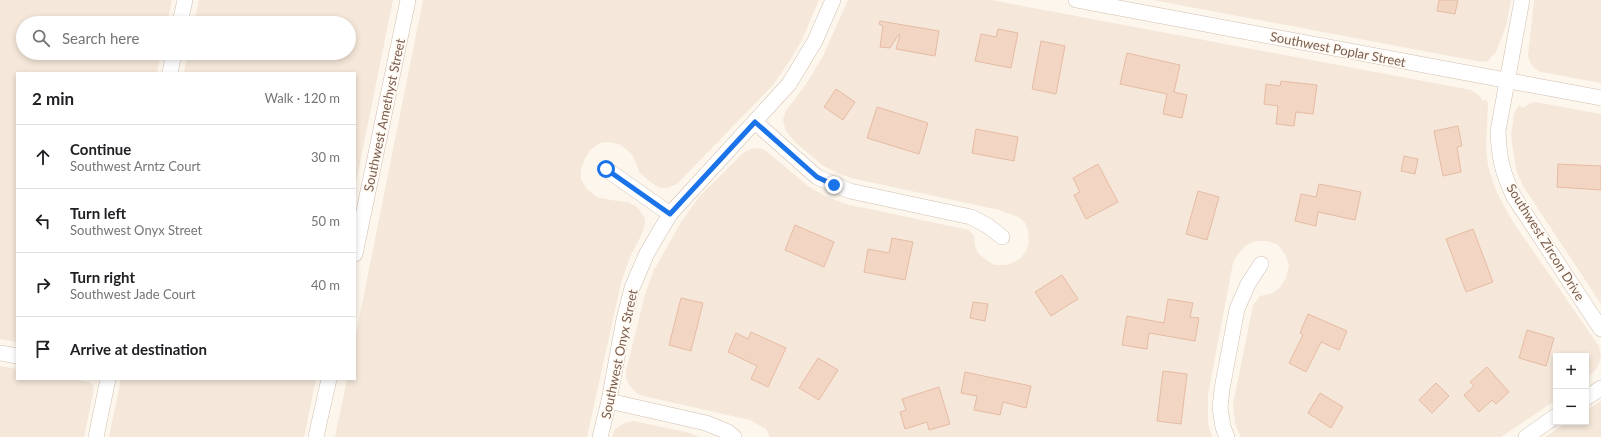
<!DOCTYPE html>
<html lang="en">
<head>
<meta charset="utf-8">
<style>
  :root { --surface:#fff; --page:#f2f2f2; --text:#202124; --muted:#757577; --line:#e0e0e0 }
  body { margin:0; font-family:Lato,sans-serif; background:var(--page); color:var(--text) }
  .controls { position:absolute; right:12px; bottom:12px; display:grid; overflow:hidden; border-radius:0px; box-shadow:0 2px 6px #0003 }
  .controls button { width:36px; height:36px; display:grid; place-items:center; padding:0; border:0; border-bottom:1px solid var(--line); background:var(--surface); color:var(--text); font:20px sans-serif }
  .stop { position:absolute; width:12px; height:12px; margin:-9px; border:3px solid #1a73e8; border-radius:50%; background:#fff }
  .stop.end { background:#1a73e8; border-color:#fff; box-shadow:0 1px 4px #0008 }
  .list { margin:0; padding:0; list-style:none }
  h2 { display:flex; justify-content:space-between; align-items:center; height:52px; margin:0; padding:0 16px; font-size:17px }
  h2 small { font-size:13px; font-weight:400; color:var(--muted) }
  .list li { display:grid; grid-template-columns:26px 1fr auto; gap:12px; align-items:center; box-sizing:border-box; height:64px; padding:0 16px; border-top:1px solid var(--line) }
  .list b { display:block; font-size:15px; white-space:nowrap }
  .list p { margin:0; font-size:13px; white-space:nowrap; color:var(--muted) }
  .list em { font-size:13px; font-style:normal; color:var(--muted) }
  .icon { flex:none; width:22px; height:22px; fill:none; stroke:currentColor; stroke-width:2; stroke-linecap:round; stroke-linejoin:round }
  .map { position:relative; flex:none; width:1601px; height:437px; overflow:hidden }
  .search { position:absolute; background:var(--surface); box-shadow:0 2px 6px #0003; left:16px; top:16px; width:340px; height:44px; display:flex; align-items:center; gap:10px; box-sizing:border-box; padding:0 14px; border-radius:22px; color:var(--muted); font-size:15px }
  .panel { position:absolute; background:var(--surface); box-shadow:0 2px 6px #0003; left:16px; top:72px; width:340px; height:308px; border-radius:0px }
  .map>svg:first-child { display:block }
  .residential { fill:#f5e8da }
  .building { fill:#f3d5c3; stroke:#e6bba3 }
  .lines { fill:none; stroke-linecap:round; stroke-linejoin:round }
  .minor-casing { stroke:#d1beb0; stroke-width:16 }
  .minor { stroke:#fff; stroke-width:15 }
  .route { stroke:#1a73e8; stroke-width:5 }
  .labels { text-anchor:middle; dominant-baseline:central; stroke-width:3.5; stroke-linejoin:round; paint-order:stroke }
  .street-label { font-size:13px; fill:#7a5c4d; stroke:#fffaf3 }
</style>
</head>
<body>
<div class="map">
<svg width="1601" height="437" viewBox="0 0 1601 437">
  <rect width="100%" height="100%" fill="#fdf6ec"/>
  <g class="residential">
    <polygon points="0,0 172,0 167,23 23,23 23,53 161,53 157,73 17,73 17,342 0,339"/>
    <polygon points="199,0 393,0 355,188 355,73 184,73 188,53 349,53 349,23 194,23"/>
    <polygon points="423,0 819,0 802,40 791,59 773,85 677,184 668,188 660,188 653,184 640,173 633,156 627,150 619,144 609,142 600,143 591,149 585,158 581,169 581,179 587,189 597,197 611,200 628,202 637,207 645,218 645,224 642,234 630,257 621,283 587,437 335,437 347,379 355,379 355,339"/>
    <polygon points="848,0 991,0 1471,90 1480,96 1483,101 1486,99 1488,104 1486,147 1488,166 1496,191 1513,222 1599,346 1601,357 1597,368 1586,379 1586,356 1556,356 1556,400 1501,437 1241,437 1235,424 1233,404 1253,305 1260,296 1273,293 1280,287 1286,278 1289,265 1285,254 1278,245 1267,241 1256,241 1245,246 1238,254 1233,263 1208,395 1208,423 1212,437 770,437 766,429 750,420 643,396 636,393 630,386 626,379 626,371 645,294 654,270 681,222 699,197 743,153 750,149 758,148 765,150 808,186 825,196 846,204 969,230 974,236 975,246 978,253 986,260 995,265 1006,265 1014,262 1021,258 1026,251 1029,242 1028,231 1025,223 1019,217 999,210 851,178 835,172 822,165 796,143 787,132 784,125 783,119 786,111 808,81 823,56"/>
    <polygon points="1153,0 1511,0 1506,26 1497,50 1488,61 1482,62"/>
    <polygon points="1534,0 1601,0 1601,83 1541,72 1534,68 1530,62 1528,56"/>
    <polygon points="1535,102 1601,114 1601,304 1523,186 1516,170 1511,135 1514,114 1519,105 1523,108 1530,103"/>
    <polygon points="0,366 17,369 17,379 72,379 89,382 93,385 94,389 84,437 0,437"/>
    <polygon points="121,379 316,379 304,437 109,437"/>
    <polygon points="1601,401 1601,437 1545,437 1568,422 1586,422 1586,410"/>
    <polygon points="634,421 690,433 699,437 612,437 615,429 621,425 627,422"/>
  </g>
  <g class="building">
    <polygon points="1439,0 1458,0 1455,14 1437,11"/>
    <polygon points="880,21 939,31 935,56 896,49 900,35 899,34 890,48 880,47 883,26 879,24"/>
    <polygon points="998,29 1018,33 1011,68 975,61 981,34 996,37"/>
    <polygon points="1041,41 1065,46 1056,94 1032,89"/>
    <polygon points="1127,53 1180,65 1174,92 1187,95 1182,118 1163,114 1167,94 1120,84"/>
    <polygon points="1281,81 1317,85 1313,114 1296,112 1294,126 1276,124 1278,106 1264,104 1266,84 1280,86"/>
    <polygon points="836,89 855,102 843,120 824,107"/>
    <polygon points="877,107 928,123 919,154 867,138"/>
    <polygon points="1458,126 1462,146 1457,147 1461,172 1443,176 1434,131"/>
    <polygon points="976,129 1018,137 1014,161 972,153"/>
    <polygon points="1404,156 1418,159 1415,174 1401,171"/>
    <polygon points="1098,164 1118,202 1086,219 1074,195 1080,192 1073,178"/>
    <polygon points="1558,164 1601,166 1601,190 1557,187"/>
    <polygon points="1319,184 1361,192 1355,220 1318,212 1316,226 1295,221 1301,194 1316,197"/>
    <polygon points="1198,191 1219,197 1207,240 1186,234"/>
    <polygon points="795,225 834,242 824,267 785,250"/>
    <polygon points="1473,229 1493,282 1466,292 1446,239"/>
    <polygon points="892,238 913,242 905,280 864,272 868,249 889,253"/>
    <polygon points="1062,275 1078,299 1051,316 1035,292"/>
    <polygon points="681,298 703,303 691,351 669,345"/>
    <polygon points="1168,299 1193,303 1190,317 1199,318 1195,341 1149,333 1147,349 1122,345 1127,316 1164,323"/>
    <polygon points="973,302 988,304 985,321 970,318"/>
    <polygon points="1308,314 1347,331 1339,350 1321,342 1306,372 1289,363 1303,335 1300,333"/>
    <polygon points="1527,330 1554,338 1546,366 1519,358"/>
    <polygon points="751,332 786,348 768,387 751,379 757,366 728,352 736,333 748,339"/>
    <polygon points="818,358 838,370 819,400 799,388"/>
    <polygon points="1487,367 1509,392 1496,404 1492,400 1479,412 1464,395 1474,386 1470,382"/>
    <polygon points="1163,371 1187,374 1181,424 1157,421"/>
    <polygon points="965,372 1031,386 1026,408 1003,402 1000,415 974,410 977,396 961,393"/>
    <polygon points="1436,383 1449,396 1432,413 1419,400"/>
    <polygon points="939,387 950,424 929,430 927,422 905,429 900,412 906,410 902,399"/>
    <polygon points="1320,393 1343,407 1331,428 1308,413"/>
  </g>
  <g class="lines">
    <defs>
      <g id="minor">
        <polyline points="1076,0 1601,98"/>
        <path d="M1522 0 1498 131C1499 158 1502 172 1514 197L1601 329"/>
        <polyline points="180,23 185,0"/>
        <polyline points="170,73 174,53"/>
        <polyline points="755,122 817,177 850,191 971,217 988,226 1002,237"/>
        <polyline points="606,169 670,214"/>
        <polyline points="355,254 408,0"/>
        <polyline points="0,353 17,356"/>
        <polyline points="1586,398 1601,388"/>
        <polyline points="609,401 706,423 728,432 734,437"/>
        <polyline points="96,437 108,379"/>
        <polyline points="316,437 329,379"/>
        <polyline points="600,437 609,401 624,319 632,288 647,253 670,214 789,84 815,41 833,0"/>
        <polyline points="1227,437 1223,427 1220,408 1222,389 1237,309 1248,284 1261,264"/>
        <polyline points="1526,437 1556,416"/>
      </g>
    </defs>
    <use href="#minor" class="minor-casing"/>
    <use href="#minor" class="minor"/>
  </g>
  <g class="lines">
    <polyline class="route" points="606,169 670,214 755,122 817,177 834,185"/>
  </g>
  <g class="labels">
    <g class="street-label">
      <text transform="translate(1338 49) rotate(11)">Southwest Poplar Street</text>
      <text transform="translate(384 115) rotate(-78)">Southwest Amethyst Street</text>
      <text transform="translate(1546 242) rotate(58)">Southwest Zircon Drive</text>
      <text transform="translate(619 354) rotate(-78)">Southwest Onyx Street</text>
    </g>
  </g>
</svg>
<div class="controls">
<button>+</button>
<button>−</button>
</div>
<div class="stop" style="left:606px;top:169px"></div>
<div class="stop end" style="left:834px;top:185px"></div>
<div class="search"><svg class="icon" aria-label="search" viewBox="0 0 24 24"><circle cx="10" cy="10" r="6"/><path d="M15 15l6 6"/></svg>Search here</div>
<section class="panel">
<h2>2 min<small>Walk · 120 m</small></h2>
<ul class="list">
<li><svg class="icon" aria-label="ahead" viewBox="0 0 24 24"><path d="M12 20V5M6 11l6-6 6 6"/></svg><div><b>Continue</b><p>Southwest Arntz Court</p></div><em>30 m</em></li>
<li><svg class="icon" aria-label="left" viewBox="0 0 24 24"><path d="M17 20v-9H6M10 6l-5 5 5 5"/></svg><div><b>Turn left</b><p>Southwest Onyx Street</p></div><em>50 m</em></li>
<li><svg class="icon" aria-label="right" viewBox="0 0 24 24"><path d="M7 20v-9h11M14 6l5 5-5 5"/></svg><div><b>Turn right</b><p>Southwest Jade Court</p></div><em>40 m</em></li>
<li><svg class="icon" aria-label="arrive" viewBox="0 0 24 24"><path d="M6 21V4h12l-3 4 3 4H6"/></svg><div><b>Arrive at destination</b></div></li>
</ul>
</section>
</div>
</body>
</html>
